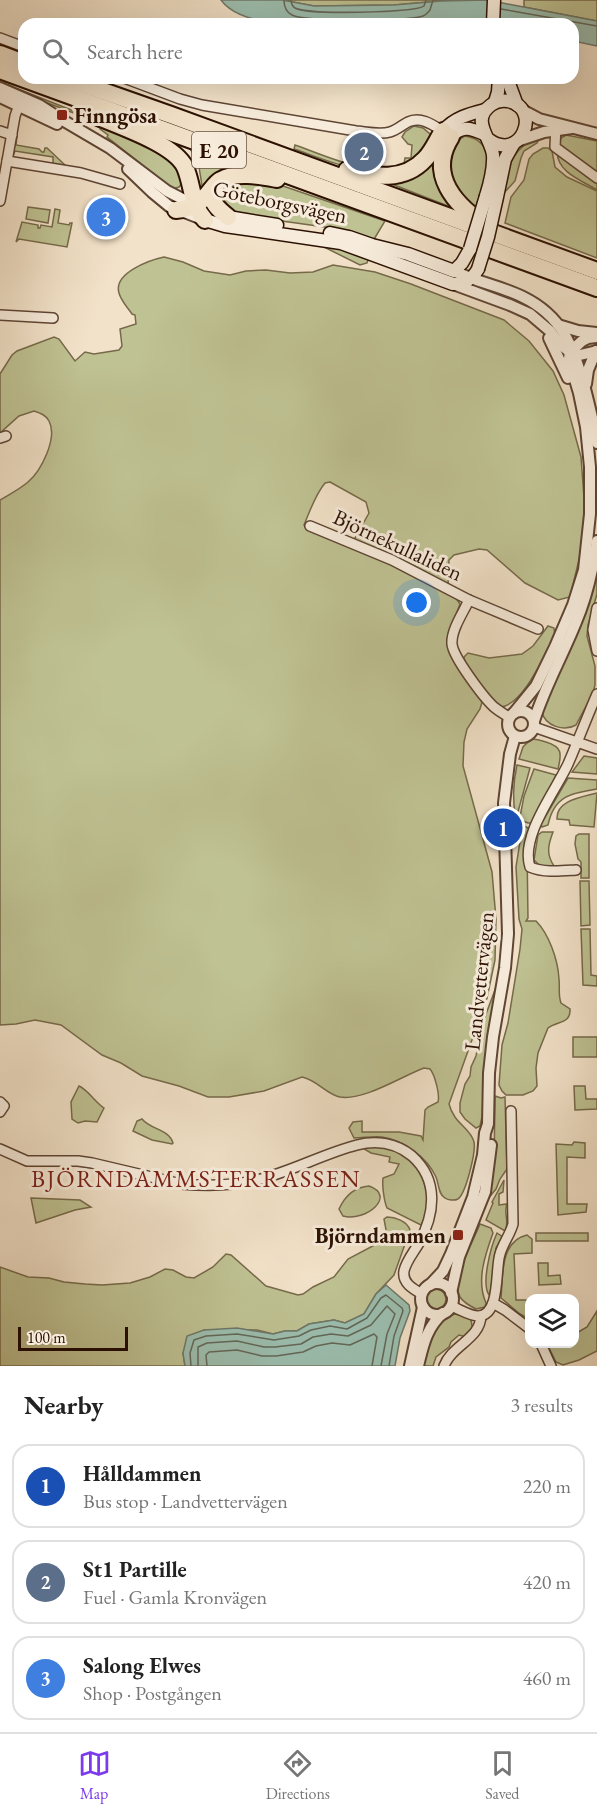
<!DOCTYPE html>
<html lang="en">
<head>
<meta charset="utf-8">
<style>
  :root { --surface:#fff; --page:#f6f6f6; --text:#222; --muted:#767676; --line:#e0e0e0; --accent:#7c3aed }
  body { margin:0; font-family:"EB Garamond",serif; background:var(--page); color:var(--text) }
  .controls { position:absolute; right:18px; bottom:18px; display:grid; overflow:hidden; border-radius:12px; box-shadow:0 6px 24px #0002 }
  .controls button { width:54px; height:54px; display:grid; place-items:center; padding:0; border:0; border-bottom:2px solid var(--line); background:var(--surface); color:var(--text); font:30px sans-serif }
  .scale { position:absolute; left:18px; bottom:15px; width:110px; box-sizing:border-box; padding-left:6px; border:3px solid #2c1102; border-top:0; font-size:16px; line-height:21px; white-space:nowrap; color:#2c1102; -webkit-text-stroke:4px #f7ecdc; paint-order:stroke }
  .you { position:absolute; left:417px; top:603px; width:21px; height:21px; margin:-15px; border:4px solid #fff; border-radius:50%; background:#1a73e8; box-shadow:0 0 0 9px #1a73e833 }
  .badge { display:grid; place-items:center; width:39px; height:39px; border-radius:50%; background:var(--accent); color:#fff; font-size:20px; font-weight:700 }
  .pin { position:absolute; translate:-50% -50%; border:3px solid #fff; box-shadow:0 2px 6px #0006 }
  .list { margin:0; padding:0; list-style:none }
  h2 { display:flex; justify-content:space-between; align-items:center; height:78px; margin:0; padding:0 24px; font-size:26px }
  h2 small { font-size:20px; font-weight:400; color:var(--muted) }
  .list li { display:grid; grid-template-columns:39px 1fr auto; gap:18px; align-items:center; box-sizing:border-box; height:84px; margin:0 12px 12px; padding:0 12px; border:2px solid var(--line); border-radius:18px }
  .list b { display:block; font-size:22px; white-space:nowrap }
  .list p { margin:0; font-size:20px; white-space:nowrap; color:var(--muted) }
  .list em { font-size:20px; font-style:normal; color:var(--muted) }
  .icon { flex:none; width:33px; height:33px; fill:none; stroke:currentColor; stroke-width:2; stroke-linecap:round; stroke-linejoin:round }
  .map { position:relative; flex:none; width:597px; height:1366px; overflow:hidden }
  .search { position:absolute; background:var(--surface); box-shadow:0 6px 24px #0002; left:18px; right:18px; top:18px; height:66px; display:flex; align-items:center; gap:15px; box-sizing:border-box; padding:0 21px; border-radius:18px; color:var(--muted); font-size:22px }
  .sheet { height:366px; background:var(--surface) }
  nav { display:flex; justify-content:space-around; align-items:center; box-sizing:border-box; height:84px; border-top:2px solid var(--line); background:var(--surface); font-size:16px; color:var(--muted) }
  nav a { display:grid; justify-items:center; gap:3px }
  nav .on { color:var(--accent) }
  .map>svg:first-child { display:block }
  .green { fill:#bfc293; stroke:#766a4a; stroke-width:1.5; fill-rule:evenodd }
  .water { fill:#9cbfb0; stroke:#6f796a; stroke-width:1.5 }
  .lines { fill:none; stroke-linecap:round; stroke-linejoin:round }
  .shore { stroke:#646859; stroke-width:1.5 }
  .minor-casing { stroke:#5e4534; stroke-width:12 }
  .tertiary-casing { stroke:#5e4534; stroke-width:14 }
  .secondary-casing { stroke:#2c1102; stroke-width:15 }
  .motorway-casing { stroke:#2c1102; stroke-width:20 }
  .minor { stroke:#f7ecdc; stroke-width:9 }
  .tertiary { stroke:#f7ecdc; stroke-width:10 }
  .secondary { stroke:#f7ecdc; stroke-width:12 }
  .motorway { stroke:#f2e2c9; stroke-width:16 }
  .secondary-bridge-casing { stroke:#2c1102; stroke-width:15; stroke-linecap:butt }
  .secondary-bridge { stroke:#f7ecdc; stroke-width:12 }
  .poi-dot { fill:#8f2418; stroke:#f7ecdc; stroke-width:2 }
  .labels { text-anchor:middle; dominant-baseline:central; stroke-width:6; stroke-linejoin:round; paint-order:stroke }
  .shield { fill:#f7ecdc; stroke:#695343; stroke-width:1.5 }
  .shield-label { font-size:21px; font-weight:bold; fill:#2c1102 }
  .poi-label { font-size:22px; font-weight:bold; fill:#2c1102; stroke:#f7ecdc; text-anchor:start }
  .street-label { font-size:22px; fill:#2c1102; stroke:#f7ecdc }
  .neighbourhood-label { font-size:24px; letter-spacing:1.5px; fill:#7a1f14; stroke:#f7ecdc }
</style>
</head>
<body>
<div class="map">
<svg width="597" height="1366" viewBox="0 0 597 1366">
  <rect width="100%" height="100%" fill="#f2e2c9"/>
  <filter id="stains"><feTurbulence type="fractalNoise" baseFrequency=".00333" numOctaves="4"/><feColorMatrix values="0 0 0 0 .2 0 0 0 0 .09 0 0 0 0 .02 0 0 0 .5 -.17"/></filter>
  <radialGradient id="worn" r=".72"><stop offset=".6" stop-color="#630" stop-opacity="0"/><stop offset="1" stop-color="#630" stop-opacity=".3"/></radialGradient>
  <g class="green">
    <polygon points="282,0 487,0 441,1 394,5 314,6"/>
    <polygon points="524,0 597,0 597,21 524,7"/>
    <polygon points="0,82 84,115 139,140 173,160 183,182 179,187 173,189 107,137 108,135 100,129 101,126 79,115 0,85"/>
    <path d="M414 126 423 128 430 134C432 144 428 151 421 158 388 190 331 161 294 149L295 145C324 155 375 180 404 164L405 158H411L412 145 408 144 402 137 405 132Z"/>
    <polygon points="566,135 597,141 597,174 559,147 561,138"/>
    <polygon points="15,136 17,136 16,145 39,149 42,152 44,152 45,148 47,148 65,165 53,164 53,157 15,151 13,156 12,156"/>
    <path d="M465 136C502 142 484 183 476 206L472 209 449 182C450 164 446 145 465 136Z"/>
    <path d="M540 137 537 143 524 151 521 158 515 181 503 194C509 166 510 148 540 137Z"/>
    <polygon points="543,148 548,148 552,151 555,167 567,177 597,191 597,258 505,223 511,197 524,180 529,159 533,154"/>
    <polygon points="191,150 237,170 203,192 199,167"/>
    <polygon points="438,150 453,208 384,181"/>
    <path d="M557 152 597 181V190C581 180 558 173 557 152Z"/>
    <polygon points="261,181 283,186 385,221 373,241 332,228 260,218 226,209 216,193 222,184"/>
    <polygon points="28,207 50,210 48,223 26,219"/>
    <polygon points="55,209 60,210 58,223 69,225 70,223 72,223 67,247 19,239 16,242 22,222 38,225 38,228 40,228 41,225 52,227"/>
    <polygon points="328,245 369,257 367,263 360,265 324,247"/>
    <path d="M164 257 183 262 204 271 230 275 246 271 266 270 290 273 313 272 333 265 375 272 411 284 504 320 529 341 553 371 564 395 581 457 584 498V539L570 597 558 600 525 583 487 550 479 549 454 555 449 560 448 587 460 604C456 617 448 628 447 641 446 656 473 688 482 702L480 709 467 729 464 742 463 766 492 872 496 919 495 960 487 998 449 1104C454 1124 471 1128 474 1142 476 1152 466 1193 458 1199 454 1201 448 1200 445 1198 438 1194 439 1184 436 1177 427 1157 403 1140 382 1137 373 1136 363 1138 354 1138L349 1128 353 1122 362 1121V1132H399L421 1136 423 1140 425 1110 428 1107 438 1102C440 1095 435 1075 430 1069L424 1068C402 1076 364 1101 340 1097 326 1094 317 1080 302 1077L264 1091 229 1097H208L179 1086 142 1076 121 1063 102 1055 61 1025 35 1020 16 1024 0 1025V500C10 494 20 489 28 482 41 471 58 438 49 421 46 415 40 413 34 411L19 416 0 433V374L12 355 17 351 54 337 59 339 75 361 85 352 94 354 119 350 122 346 120 329 136 324 135 315 132 314C128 308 121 301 119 293 113 273 150 260 164 257ZM330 482 366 502 369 513 355 538 348 545 304 525C310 511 315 495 325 483Z"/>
    <path d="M597 572V594L588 625 587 636 595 666V685L593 693 576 725C564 732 545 726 542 712L585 615Z"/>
    <path d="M548 626 554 628 555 636C544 655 524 704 501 707 489 696 466 673 464 657L468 653 489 658 522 654 533 646Z"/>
    <path d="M531 739C537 739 540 740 546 742 562 747 562 753 558 769L519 759 523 747Z"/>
    <polygon points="584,756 597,758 597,774 572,772"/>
    <path d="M517 765 530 768 516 819C512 800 513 783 517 765Z"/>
    <polygon points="534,769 556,775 534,823 528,823 520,820 520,817 524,796"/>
    <path d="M568 778 597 780V789C571 793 554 796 548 825L542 827 541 824Z"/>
    <path d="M597 793 594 827 570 825 569 820 557 819C556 800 583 797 597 793Z"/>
    <path d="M520 824 532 830 527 848 528 918 526 921H536C549 934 558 960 559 979 560 988 558 995 561 1003L570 1009C571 1024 557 1021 548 1028L538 1053 536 1068 537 1086 533 1091 523 1095H506L502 1091 499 1085 502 1045 508 1023 520 949 522 929 519 919 516 867 521 835Z"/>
    <path d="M542 832H553C548 845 546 854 554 866H540L534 860 538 835Z"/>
    <polygon points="579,834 589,834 589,878 581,878 581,862 578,859 575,844 576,836"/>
    <polygon points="580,881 589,881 590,925 581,926"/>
    <polygon points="581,929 590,929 591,975 597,976 597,986 583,985"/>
    <path d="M495 990 496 996 483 1080C488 1093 483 1113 480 1126L476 1128 465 1119 460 1112V1103L465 1084 470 1076 471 1067 476 1056 483 1022Z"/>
    <rect x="573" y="1037" width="24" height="20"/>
    <path d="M79 1086C88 1090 95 1102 104 1108L97 1122 85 1121 78 1123 72 1119 71 1102Z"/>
    <polygon points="574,1086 585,1086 586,1099 597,1099 597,1109 575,1110"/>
    <polygon points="495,1096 501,1098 505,1097 507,1169 500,1179 496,1189 487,1200 494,1166"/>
    <path d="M142 1119C151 1130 169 1129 173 1143L172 1144 152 1140 133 1131 137 1121Z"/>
    <polygon points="574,1142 585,1143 585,1158 567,1157 567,1204 587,1204 586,1212 558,1215 556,1144 572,1145"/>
    <path d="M373 1144C383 1147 393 1148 402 1152 406 1154 409 1159 412 1162 427 1179 433 1204 421 1225L387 1208C384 1201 382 1185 383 1178L394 1174 399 1164 389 1162 390 1157 371 1153 361 1147Z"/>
    <path d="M504 1180 503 1192 499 1194V1205L507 1204C503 1213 510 1221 505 1231L486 1220 493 1203 492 1202Z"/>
    <path d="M369 1186C397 1196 366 1222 343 1216L339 1209C345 1196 354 1187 369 1186Z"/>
    <polygon points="31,1198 80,1200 91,1207 75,1210 36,1223"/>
    <path d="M387 1217C395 1217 407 1221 410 1230L394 1275 376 1294 364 1314 345 1323 334 1320 309 1324 297 1331H285L273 1334 257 1330H204L183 1353 185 1366H0V1267L28 1277 49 1278 64 1282 85 1284 102 1285 130 1283 150 1277 165 1269 173 1270 186 1277 194 1278 213 1267 226 1254 231 1255 266 1286 298 1295 303 1294 313 1287 334 1277 348 1259 386 1239 387 1235 384 1219Z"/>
    <path d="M480 1224 491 1228 493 1233C485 1255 476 1281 486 1303L485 1307 476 1309C470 1306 463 1302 460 1297 450 1280 474 1240 480 1224Z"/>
    <path d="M497 1233 503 1237 496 1248 490 1296C480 1286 491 1246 497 1233Z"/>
    <rect x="536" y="1233" width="52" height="8"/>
    <path d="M527 1235 532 1239V1253L514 1254 516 1300H529V1319L520 1314 501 1298C503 1276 500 1241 527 1235Z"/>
    <polygon points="538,1263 548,1263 548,1276 560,1275 561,1284 539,1285"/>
    <circle cx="436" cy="1299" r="10"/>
    <polygon points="597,1311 597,1351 579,1360 563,1365 556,1362 547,1344 574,1344 575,1334 587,1327"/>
    <path d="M455 1314 470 1318C474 1327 472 1330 466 1337L459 1335 451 1342 449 1347 436 1357 433 1366H422C428 1345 431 1320 455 1314Z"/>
  </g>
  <g class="water">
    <path d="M221 0H282L314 6 394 5 441 1 487 0 597 21V46L573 41V24H270C253 19 232 15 221 0Z"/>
    <polygon points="386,1285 409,1305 410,1311 400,1338 395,1366 185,1366 183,1353 187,1336 204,1330 237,1328 273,1334 285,1331 297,1331 309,1324 328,1321 334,1320 345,1323 364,1314 376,1294"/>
  </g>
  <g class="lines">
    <g class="shore">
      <path d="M284 0C284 7 286 12 292 15 306 22 407 21 423 16 427 14 427 13 430 10L433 0"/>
      <path d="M291 0C292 4 291 6 295 8 306 15 414 13 424 6L426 0"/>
      <polyline points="501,9 597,26"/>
      <polyline points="191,1366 190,1353 194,1340 206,1336 237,1334 274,1340 299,1336 311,1330 330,1326 347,1329 367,1318 381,1298 386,1295 402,1308 403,1311 394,1336 389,1366"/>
      <polyline points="198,1366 198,1347 207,1343 237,1341 264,1347 275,1347 301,1344 313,1337 331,1334 348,1336 371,1325 387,1306 395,1314 387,1334 381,1366"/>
      <polyline points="207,1366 206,1355 209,1352 237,1350 262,1356 276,1356 303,1352 316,1346 332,1343 350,1345 374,1334 377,1337 372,1366"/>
    </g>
    <defs>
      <g id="minor">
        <polyline points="0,38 24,47"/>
        <path d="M124 78 180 99 202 105 356 131C367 132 380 135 390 132 397 130 402 125 408 122 421 116 433 125 444 132"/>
        <polyline points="556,125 555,147 597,178"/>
        <polyline points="0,131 12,135"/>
        <polyline points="7,161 81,173 120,184"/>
        <polyline points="0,201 15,116 20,102"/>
        <polyline points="0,315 53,318"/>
        <polyline points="0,438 6,436"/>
        <polyline points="310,526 392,560 469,600 538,629"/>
        <path d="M469 600C463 613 451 630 452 644 453 657 484 698 494 707 499 711 504 714 510 718"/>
        <polyline points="597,608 593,630 597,651"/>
        <polyline points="534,727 597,749"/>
        <path d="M576 870C561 871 544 873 530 867 520 836 555 792 568 764 578 741 587 717 597 694"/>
        <polyline points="0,1102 4,1106 0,1112"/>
        <path d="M0 1149 27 1161H78L92 1163 181 1184C205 1186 230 1186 253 1181 289 1173 322 1154 357 1145 376 1140 396 1143 412 1156 439 1180 435 1214 419 1243 414 1252 406 1261 404 1271 402 1283 413 1289 422 1294"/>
        <polyline points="493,1303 505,1310 530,1329"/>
        <path d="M451 1306C459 1309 470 1316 478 1316 501 1316 495 1268 500 1254 503 1243 510 1235 513 1224L511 1111"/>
        <polyline points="541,1344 551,1366"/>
        <path d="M444 1366C452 1345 480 1339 481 1316"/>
      </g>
      <g id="tertiary">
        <polyline points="0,88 39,105 59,118 110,148 167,191 196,206"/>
        <polyline points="0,97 57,124"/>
        <polyline points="522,110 539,119 597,134"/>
        <polyline points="517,141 544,132 572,128"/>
        <polyline points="128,169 152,192 169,206 205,220"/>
        <path d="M454 271C476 282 501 286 523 297 562 316 573 346 584 385 589 404 594 424 597 443"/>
        <polyline points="453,284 510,305 530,314 550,331 560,344 570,352 580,355 597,351"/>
        <polyline points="558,325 578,331 597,333"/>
        <polyline points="549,338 568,378"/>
        <polyline points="586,384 588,370 596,351"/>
        <circle cx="521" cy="724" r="13"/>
        <polyline points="514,713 536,686 555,647 573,605 584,570 590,514 590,467 586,427 579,393 569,359 570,352 582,341 588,338 597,337"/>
        <path d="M534 721C545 686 563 655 576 622 587 596 593 570 597 541"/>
        <circle cx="437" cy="1299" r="16"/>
        <polyline points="430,1285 443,1271 451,1254 473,1197 483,1155 485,1133 488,1124 489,1073 493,1037 505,968 508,934 504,803 510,754 515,736"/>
        <polyline points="451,1293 459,1257 485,1192 491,1145"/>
        <polyline points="410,1366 423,1307"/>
        <path d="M418 1366C423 1346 426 1328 443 1313"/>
      </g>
      <g id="secondary">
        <polyline points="493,24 494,0"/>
        <polyline points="507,78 517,105"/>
        <polyline points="495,102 498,92 499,78"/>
        <path d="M443 131C454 118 469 114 485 110"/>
        <path d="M451 137C461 125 471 128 484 134"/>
        <path d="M486 196C490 183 494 169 493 155 491 138 470 120 491 105 496 101 502 100 508 101 543 108 521 164 488 139"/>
        <polyline points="497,197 505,159 514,143"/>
        <polyline points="228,217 277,225"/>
        <path d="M205 220 225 226 341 243 453 284C465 283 472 280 478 269"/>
        <polyline points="330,233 349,237 372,245 408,254 454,271 462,263 470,249"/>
      </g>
      <g id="motorway">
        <polyline points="0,54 24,63"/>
        <polyline points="0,70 597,288"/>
        <polyline points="66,78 171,115 597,271"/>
        <path d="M96 116C119 126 174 144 185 167 193 185 191 205 205 220"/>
        <path d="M451 137C427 174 455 205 485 225"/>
        <path d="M347 170C374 177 404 182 425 159 433 151 437 140 443 131"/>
        <path d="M211 190C211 203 218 209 228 217"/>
        <path d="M176 210C192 209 201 203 211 190 214 186 217 182 221 180 236 171 261 176 277 179"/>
      </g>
    </defs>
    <use href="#minor" class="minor-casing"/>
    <use href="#tertiary" class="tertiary-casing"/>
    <use href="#secondary" class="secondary-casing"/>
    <use href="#motorway" class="motorway-casing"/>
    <use href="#minor" class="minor"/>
    <use href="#tertiary" class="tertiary"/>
    <use href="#secondary" class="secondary"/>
    <use href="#motorway" class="motorway"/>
    <defs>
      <g id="secondary-bridge">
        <polyline points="470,249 486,196"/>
        <polyline points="478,269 488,237 497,197"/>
      </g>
    </defs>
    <use href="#secondary-bridge" class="secondary-bridge-casing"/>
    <use href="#secondary-bridge" class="secondary-bridge"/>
  </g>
  <g class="poi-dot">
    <rect x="56" y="109" width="12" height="12" rx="3"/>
    <rect x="452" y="1229" width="12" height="12" rx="3"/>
  </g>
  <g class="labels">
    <rect class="shield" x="192" y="132" width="54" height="36" rx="4.5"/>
    <g class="shield-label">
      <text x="219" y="150">E 20</text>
    </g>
    <g class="poi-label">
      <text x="74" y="115">Finngösa</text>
      <text x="446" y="1235" text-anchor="end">Björndammen</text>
    </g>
    <g class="street-label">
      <text transform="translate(280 202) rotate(12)">Göteborgsvägen</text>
      <text transform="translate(398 545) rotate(25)">Björnekullaliden</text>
      <text transform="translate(479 981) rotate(-84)">Landvettervägen</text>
    </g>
    <g class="neighbourhood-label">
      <text x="196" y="1178">BJÖRNDAMMSTERRASSEN</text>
    </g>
  </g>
  <rect width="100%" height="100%" filter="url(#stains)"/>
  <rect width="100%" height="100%" fill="url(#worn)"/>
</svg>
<div class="controls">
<button><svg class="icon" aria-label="layers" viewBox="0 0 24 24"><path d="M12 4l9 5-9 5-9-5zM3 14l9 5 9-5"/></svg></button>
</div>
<div class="scale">100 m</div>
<div class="you"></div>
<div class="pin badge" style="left:503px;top:828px;background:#1a4fb4">1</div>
<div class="pin badge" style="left:364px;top:152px;background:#5c6f8a">2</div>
<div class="pin badge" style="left:106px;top:217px;background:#3f7fe0">3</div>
<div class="search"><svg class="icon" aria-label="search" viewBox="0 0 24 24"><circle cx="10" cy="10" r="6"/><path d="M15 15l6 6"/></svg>Search here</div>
</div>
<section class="sheet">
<h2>Nearby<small>3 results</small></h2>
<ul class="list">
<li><span class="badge" style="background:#1a4fb4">1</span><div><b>Hålldammen</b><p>Bus stop · Landvettervägen</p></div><em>220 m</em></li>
<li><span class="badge" style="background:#5c6f8a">2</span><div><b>St1 Partille</b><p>Fuel · Gamla Kronvägen</p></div><em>420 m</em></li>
<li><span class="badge" style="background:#3f7fe0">3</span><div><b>Salong Elwes</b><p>Shop · Postgången</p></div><em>460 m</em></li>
</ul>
</section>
<nav>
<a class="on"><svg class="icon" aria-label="map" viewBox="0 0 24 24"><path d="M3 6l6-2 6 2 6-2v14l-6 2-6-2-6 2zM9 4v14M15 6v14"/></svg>Map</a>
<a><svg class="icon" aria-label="directions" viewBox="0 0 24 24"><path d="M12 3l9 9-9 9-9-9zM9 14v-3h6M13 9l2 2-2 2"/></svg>Directions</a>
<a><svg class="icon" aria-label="saved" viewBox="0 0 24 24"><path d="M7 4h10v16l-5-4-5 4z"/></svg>Saved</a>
</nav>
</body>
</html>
